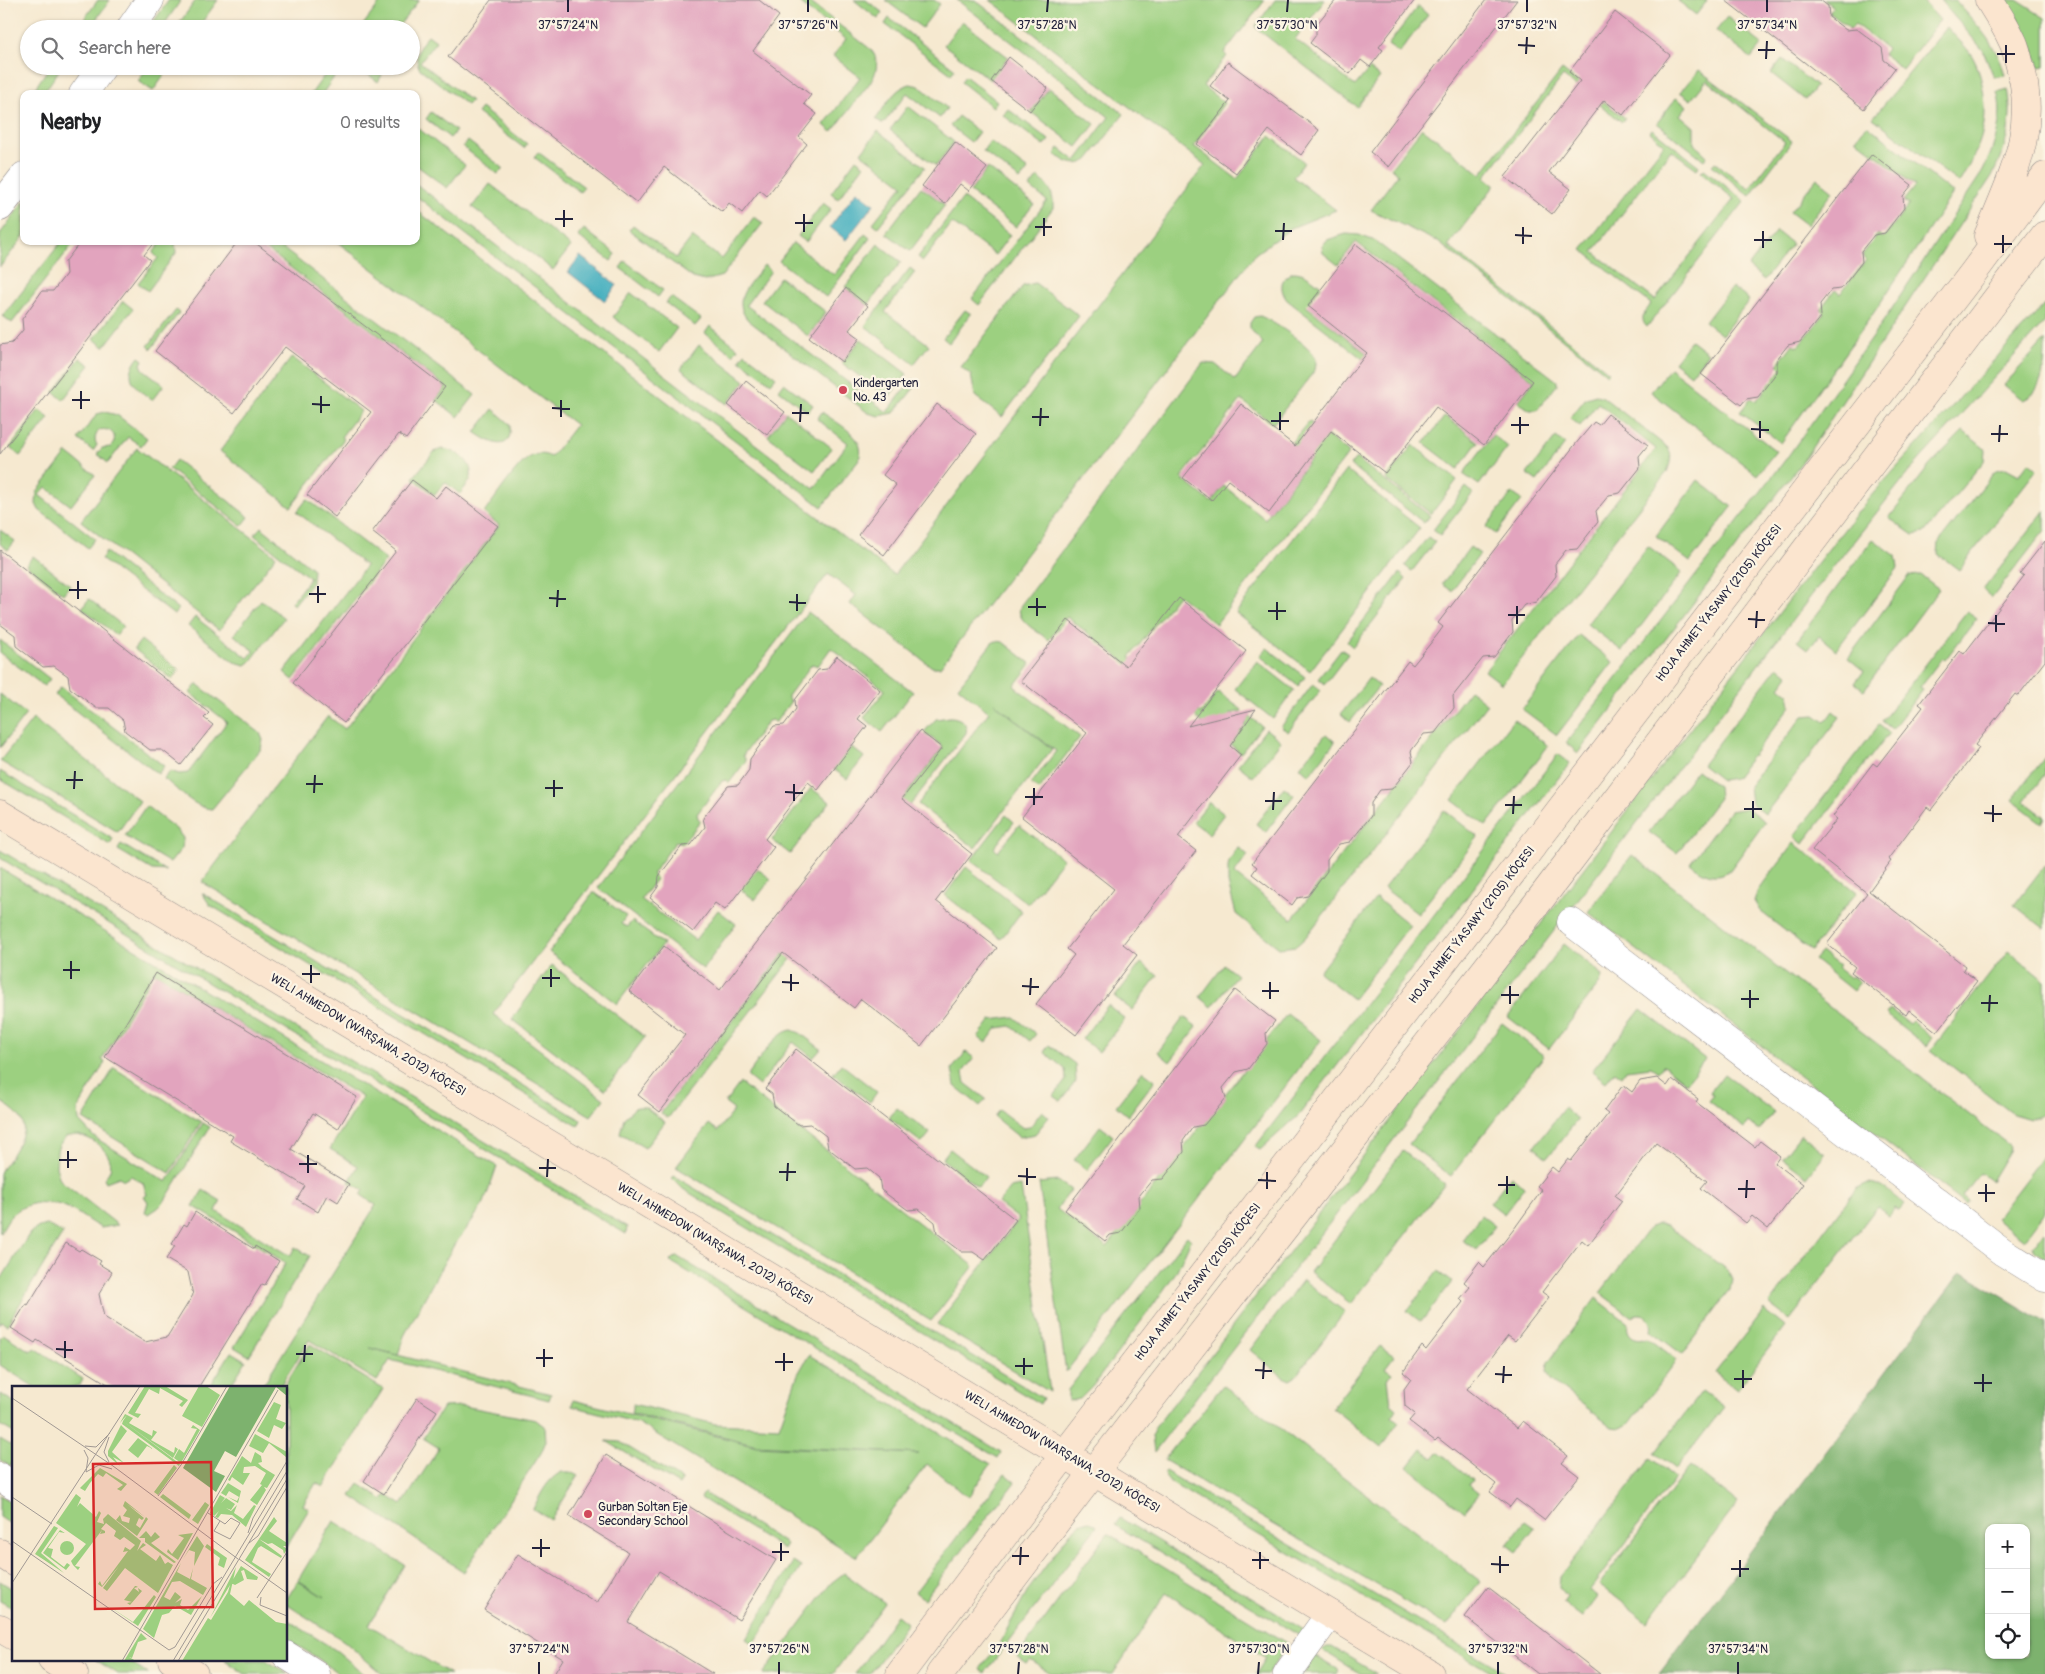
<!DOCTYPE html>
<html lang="en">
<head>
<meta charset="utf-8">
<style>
  :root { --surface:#fff; --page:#f2f2f2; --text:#202124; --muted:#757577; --line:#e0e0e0 }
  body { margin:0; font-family:Pangolin,sans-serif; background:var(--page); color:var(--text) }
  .controls { position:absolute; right:15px; bottom:15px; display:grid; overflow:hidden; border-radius:10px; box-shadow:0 1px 4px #0004 }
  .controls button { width:45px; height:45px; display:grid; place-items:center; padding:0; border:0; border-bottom:1px solid var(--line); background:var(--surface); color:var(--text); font:25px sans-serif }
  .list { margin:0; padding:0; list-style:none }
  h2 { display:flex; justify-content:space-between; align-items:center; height:65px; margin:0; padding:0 20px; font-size:21px }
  h2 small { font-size:16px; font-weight:400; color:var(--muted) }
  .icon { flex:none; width:28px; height:28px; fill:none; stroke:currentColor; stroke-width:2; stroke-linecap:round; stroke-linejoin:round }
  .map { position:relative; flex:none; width:2045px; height:1674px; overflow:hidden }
  .search { position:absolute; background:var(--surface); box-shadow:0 1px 4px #0004; left:20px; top:20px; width:400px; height:55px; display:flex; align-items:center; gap:12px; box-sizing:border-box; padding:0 18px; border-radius:28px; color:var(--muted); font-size:19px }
  .panel { position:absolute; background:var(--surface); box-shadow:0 1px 4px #0004; left:20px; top:90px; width:400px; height:155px; border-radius:10px }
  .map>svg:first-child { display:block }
  .green { fill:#9cd080; stroke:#5f795e }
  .forest { fill:#7db26e; stroke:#506a54; fill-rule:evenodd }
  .water { fill:#40adbe; stroke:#31687c }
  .building { fill:#e2a4be }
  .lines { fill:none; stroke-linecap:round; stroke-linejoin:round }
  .street-casing { stroke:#8c8686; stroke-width:29 }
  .secondary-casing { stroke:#8c8686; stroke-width:29 }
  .street { stroke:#fff; stroke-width:28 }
  .secondary { stroke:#fbe5cf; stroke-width:28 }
  .ticks { fill:none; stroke:#22223b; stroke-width:2 }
  .poi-dot { fill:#d1495b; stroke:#fcf5e5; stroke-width:2 }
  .labels { text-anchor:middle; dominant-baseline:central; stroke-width:4.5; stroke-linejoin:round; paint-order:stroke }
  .poi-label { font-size:12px; fill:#22223b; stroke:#fcf5e5; text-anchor:start }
  .street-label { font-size:12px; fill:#22223b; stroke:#fcf5e5 }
  .inset-road { fill:none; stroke:#a19994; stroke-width:1 }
  .view { fill:#d62828; fill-opacity:0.15; stroke:#d62828; stroke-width:2.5 }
  .inset-edge { fill:none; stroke:#22223b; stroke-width:2.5 }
  .ticks-label { font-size:12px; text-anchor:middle; fill:#22223b; stroke:#fcf5e5; stroke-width:4.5; stroke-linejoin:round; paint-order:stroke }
</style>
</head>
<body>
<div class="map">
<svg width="2045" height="1674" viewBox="0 0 2045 1674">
  <rect width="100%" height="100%" fill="#fcf5e5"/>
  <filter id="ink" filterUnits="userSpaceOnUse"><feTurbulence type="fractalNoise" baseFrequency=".02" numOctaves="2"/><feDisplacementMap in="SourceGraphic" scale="10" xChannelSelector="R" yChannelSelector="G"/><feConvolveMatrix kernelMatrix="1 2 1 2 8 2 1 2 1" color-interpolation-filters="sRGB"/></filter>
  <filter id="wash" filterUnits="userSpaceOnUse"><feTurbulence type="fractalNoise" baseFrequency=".0096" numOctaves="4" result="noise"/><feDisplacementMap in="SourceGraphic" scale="20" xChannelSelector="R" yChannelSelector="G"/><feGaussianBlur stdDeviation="1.12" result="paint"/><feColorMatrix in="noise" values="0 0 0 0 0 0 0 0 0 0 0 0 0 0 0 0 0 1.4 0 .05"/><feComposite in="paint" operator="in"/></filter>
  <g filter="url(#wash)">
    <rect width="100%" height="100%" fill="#f6e9d0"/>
    <g class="green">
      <polygon points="98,0 110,0 89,29 77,29"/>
      <polygon points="169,0 181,0 161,29 148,29"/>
      <polygon points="196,0 218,0 197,29 175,29"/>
      <polygon points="382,0 419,0 402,22 395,29 367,29 363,25"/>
      <path d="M804 0H807L869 48C879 57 878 69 872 80L832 132 824 125 860 77 833 56 846 39 801 4Z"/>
      <polygon points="854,0 866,0 883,13 878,19"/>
      <polygon points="885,0 934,0 940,4 922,28"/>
      <path d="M957 0H975L1124 114 1088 160C1075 168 1065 162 1055 154L1059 148 1076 161 1109 117Z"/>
      <path d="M990 0H1265L1224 53 1227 56 1203 86 1224 103 1194 146 1237 179 1270 136 1304 162 1293 177 1336 210 1291 228 1255 254 940 667H932L850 604 856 595 828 574 493 1014 604 1099 591 1116 202 882 328 716 345 729 499 525 484 513C494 500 519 461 532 456 539 453 545 454 551 457L576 425 336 241H416V210L894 575 1205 165Z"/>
      <polygon points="1275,0 1325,0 1295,39 1355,86 1369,69 1380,77 1357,107 1255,27"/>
      <polygon points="1677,0 1706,0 1707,1 1696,15"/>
      <polygon points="1824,0 1922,0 1940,20 1902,69 1883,54 1887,49 1855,24 1850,29 1829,12 1833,7"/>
      <path d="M1940 0H1955C1975 23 1997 44 2005 75L1994 77 1983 50Z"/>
      <polygon points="2006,0 2017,0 2045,18 2045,66 2040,67 2027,33"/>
      <polygon points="1418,6 1428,15 1399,53 1388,45"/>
      <polygon points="1727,17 1762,44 1751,58 1716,31"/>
      <polygon points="889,18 955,69 951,74 885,24"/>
      <polygon points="962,21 1008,57 990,80 944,45"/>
      <path d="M1947 27C1955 37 1966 46 1972 56 1978 66 1981 78 1983 89 1990 127 1978 151 1959 183L1873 118Z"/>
      <path d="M428 35 436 41 420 62 471 101 467 105 419 68C414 53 419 47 428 35Z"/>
      <polygon points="1782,59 1816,86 1805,100 1771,73"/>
      <polygon points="50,66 62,66 43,94 31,94"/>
      <polygon points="149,66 171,66 153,91 138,81"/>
      <polygon points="331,66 342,66 322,94 311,94"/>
      <polygon points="357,66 371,66 382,75 378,82"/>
      <polygon points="1562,70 1625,118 1622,122 1563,76 1485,177 1495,185 1448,246 1609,372 1607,374 1438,242 1371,210 1398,174 1391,168 1422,128 1481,174"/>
      <polygon points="1699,70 1792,141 1750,196 1712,165 1715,162 1749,189 1785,142 1707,80 1691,100 1680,92"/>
      <polygon points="965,76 997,101 993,107 961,82"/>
      <path d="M910 84 919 86 947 108 940 118 907 93 883 124 876 119C885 107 894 88 910 84Z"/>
      <polygon points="1049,88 1095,124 1077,147 1031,112"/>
      <path d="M2008 89C2014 119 2006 149 1992 176L1805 458 1578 753 1566 743 1786 459 1887 316 1983 171C1994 148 2005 117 1997 92Z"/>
      <polygon points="1676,98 1687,106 1680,115 1694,127 1694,144 1707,156 1704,160 1657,123"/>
      <polygon points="908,106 954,142 936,166 890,130"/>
      <polygon points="481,108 527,144 524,148 477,113"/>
      <polygon points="1008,109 1049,140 1044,146 1003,115"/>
      <polygon points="431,112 456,131 450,138 426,119"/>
      <polygon points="958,116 979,132 971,142 950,126"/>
      <polygon points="1867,125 1953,193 1877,308 1781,443 1740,412 1751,398 1756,401 1782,369 1777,365 1793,344 1798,347 1825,313 1820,309 1835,290 1840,294 1866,260 1862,255 1878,234 1883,238 1909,205 1903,201 1915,186 1856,139"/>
      <polygon points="419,129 465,165 447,188 416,165 416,133"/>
      <path d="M1652 129 1699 166 1697 169 1671 150 1593 252 1655 300 1734 199 1701 172 1704 169 1745 201 1647 327C1638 318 1646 312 1651 304L1582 250 1664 144 1650 132Z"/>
      <polygon points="878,131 925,167 878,227 873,223 903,185 861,153"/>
      <polygon points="468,141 503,168 498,174 463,147"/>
      <polygon points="990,141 1028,170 1020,180 983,151"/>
      <polygon points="538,152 584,187 580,192 534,157"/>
      <polygon points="856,159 864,165 838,199 831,193"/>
      <polygon points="988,168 1034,204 1016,227 970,192"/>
      <path d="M1038 177C1049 186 1054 193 1053 208L979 305 972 299 1047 201 1030 187Z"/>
      <polygon points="1817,178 1833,191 1807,225 1790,212"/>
      <path d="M416 184 814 489 848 443 817 419 822 412C836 423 868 437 859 459L822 507 416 196Z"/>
      <polygon points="490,184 571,246 553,270 472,207"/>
      <polygon points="921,187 945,205 910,251 886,233"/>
      <polygon points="963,198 1010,235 995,255 952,223 923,261 918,257"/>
      <polygon points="24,201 24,236 0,267 0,234"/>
      <polygon points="823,203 831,209 806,242 798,236"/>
      <polygon points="754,217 763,223 722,276 705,281 693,278 629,230 633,225 676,258 692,237 722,259"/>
      <polygon points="584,229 616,254 611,261 578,236"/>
      <polygon points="1776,231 1792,244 1764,280 1748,267"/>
      <polygon points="865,234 870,238 826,297 779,261 793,243 834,275"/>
      <polygon points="1346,234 1359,235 1375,241 1557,381 1557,385 1537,410 1530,410 1518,402 1534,381 1356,242 1338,265 1323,253 1322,246 1327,240"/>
      <polygon points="62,241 75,241 12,323 3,316"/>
      <polygon points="162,241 175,241 176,253 148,291 138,283 158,258 153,253"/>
      <polygon points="256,241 273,241 475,395 458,417 436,400 446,387"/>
      <polygon points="878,244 901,262 868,305 845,287"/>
      <polygon points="625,261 663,290 658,297 620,268"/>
      <path d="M764 265 771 271 746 305 887 412 913 379 918 383 894 413 879 416 868 413 748 320C730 299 751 283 764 265Z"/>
      <polygon points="910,268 915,272 885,312 929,345 914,364 865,326"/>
      <path d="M1293 272C1305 272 1312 279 1321 286L1306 306 1435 407 1431 412 1287 300C1279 289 1280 278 1293 272Z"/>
      <polygon points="780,277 826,312 808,336 762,301"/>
      <polygon points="1035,283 1079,316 1002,417 975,396 971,375 961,367 1023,286"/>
      <polygon points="1732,287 1749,300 1722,335 1705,322"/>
      <polygon points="631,293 677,328 659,352 613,317"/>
      <polygon points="671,297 701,319 695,326 666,303"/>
      <polygon points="123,301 133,309 104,347 94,339"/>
      <polygon points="2045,304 2045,322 1912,468 1831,570 1154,1452 1152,1436 1154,1429 1819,561 1870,497"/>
      <polygon points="176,310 179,313 151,349 148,346"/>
      <polygon points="965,310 971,314 949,343 943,338"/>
      <path d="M1260 316C1271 320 1309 345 1314 355 1317 359 1316 365 1315 370L1273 424 1241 400 1181 478 1211 502 1224 486 1265 519 1311 459 1291 443 1309 421 1349 453 1216 624 1178 595 1130 657 1201 713 1218 692 1242 710 1240 713 1237 712 1231 714 1227 719 1236 733C1246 730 1247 724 1246 714L1262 726 1241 753 1067 617 1049 640C1039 632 1013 620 1021 605L1203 363 1215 364 1235 380 1263 343 1250 329V323L1254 317Z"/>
      <polygon points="710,326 738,348 733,355 705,333"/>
      <polygon points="861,339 907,374 888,398 842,363"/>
      <polygon points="1691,340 1708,353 1691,375 1674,362"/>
      <path d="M2045 340C2045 362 2045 392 2023 400L2004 385Z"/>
      <polygon points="699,345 745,381 727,404 681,369"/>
      <polygon points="745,353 776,377 771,383 740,360"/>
      <path d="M139 357 143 360 141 364 143 369 164 385 152 400C135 387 122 378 139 357Z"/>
      <polygon points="292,357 361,411 341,437 344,439 291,507 220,451"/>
      <polygon points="80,358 90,365 63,400 54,392"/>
      <polygon points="1670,368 1776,451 1757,475 1651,392"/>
      <polygon points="784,383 813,405 808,412 779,390"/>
      <path d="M1596 395 1603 397 1668 448C1673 456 1670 463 1667 472L1502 684 1485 671 1656 449 1598 403 1580 426 1570 418 1586 398Z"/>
      <path d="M493 409 510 424C513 455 490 443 475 432Z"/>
      <polygon points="39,410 49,418 20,456 10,448"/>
      <path d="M105 412 117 415 147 438 141 446 128 437 108 463 97 454 102 448 111 447C119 437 112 427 99 430 96 435 93 439 97 445L93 451 78 439 97 414Z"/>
      <polygon points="786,412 832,448 814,471 768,436"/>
      <polygon points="1445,416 1478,442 1458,469 1424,443"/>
      <polygon points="1963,431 1985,449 1984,461 1924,533 1913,535 1889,518 1930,465"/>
      <polygon points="1493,435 1508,447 1479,485 1463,474"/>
      <polygon points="1556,437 1565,444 1537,481 1527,474"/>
      <polygon points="1413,445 1457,480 1431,514 1386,479"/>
      <polygon points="137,448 276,556 219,630 81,521"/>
      <path d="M442 449C455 450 473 460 471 477 470 483 463 489 460 494L445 482 435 495 413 478 434 452Z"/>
      <polygon points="67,453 95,475 71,506 46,487 39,495 95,539 88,548 39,510 36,504 37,492"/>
      <polygon points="1356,458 1430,516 1424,523 1350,465"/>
      <polygon points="176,460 249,517 242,526 169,469"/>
      <polygon points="2029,462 2037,469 1959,570 1938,554 1939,542 1996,470 2006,468 2019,475"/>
      <polygon points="1346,470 1420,528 1310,671 1236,613"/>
      <polygon points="1698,480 1732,507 1690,562 1656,536"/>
      <polygon points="1466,487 1473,493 1440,535 1433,530"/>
      <polygon points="1512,493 1522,500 1496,534 1486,527"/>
      <polygon points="307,499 386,560 293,680 284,672 366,566 297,512"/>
      <polygon points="2045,510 2045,530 1992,598 1983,590"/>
      <polygon points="261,527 313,569 312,582 294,605 291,603 310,578 254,535"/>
      <polygon points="0,530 15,541 8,550 0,544"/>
      <polygon points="1428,537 1435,542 1412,571 1405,566"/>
      <polygon points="1873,539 1896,556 1898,568 1836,650 1819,636 1808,650 1797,641"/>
      <polygon points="1648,546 1682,572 1622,651 1587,624"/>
      <polygon points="1470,547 1480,554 1452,591 1442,584"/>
      <polygon points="106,552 178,609 174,615 101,559"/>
      <polygon points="33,556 70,585 63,594 26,565"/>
      <polygon points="1400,573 1406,579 1353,647 1347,642"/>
      <polygon points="1921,575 1939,589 1864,690 1855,683 1864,671 1848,658 1909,576"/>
      <polygon points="89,599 123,626 116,635 82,608"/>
      <polygon points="261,600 284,618 250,662 246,665 234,662 188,626 195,617 248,658 254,651 234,635"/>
      <polygon points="1967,611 1977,618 1945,660 1942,658 1920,687 1923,689 1892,729 1882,721"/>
      <polygon points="808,612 913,692 882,732 864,718 885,690 831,648 818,666 812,664 788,696 788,699 791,701 775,723 772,720 768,721 743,755 746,761 729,783 726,780 722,781 697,814 698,818 701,821 683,843 676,841 653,873 653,876 656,879 641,899 695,940 718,910 736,924 703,969 598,888"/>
      <polygon points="1579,635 1613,662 1557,735 1522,709"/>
      <polygon points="0,640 50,679 44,686 0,653"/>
      <polygon points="141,640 179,670 172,679 134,649"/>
      <polygon points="996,641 1003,642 1031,664 1014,686 1080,737 1039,790 1031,784 1056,751 994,703 1052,749 975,848 918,804 989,712 958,687 992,643"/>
      <polygon points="1267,648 1305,677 1298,686 1260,656"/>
      <polygon points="1341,649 1348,654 1325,684 1318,679"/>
      <polygon points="1257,661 1294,690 1273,719 1235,689"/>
      <polygon points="1778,666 1789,675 1780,687 1789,694 1791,706 1735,778 1721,780 1702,765"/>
      <polygon points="1369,678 1379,686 1350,722 1341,714"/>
      <path d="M197 684 260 733 263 740 261 749 212 809C194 808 178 789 164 779L170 771 179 774 188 773 227 722 190 693Z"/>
      <polygon points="1313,684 1321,690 1288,732 1281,727"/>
      <polygon points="61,687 164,766 158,774 55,695"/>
      <polygon points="1470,690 1487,704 1305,938 1296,946 1279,948 1236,914 1228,883 1228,867 1229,861 1238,847 1248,855 1234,874 1292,919"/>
      <polygon points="0,694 26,714 0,748"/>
      <polygon points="1833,711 1840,717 1765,814 1751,803 1749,786 1803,716 1815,715 1825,722"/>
      <path d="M950 717C959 717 969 723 966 733L668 1118 661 1113 943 747 924 732 936 719Z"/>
      <polygon points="33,719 140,801 118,832 0,761"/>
      <polygon points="1514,719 1548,746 1486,826 1452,800"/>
      <polygon points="1879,725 1889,733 1803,844 1794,836"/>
      <polygon points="1266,729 1281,741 1253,777 1238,765"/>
      <polygon points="1326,734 1335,742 1309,775 1300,767"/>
      <polygon points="846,743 864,757 847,779 828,765"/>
      <polygon points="1558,754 1570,763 1299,1115 1260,1150 1255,1147"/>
      <polygon points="2045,757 2045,774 2024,801 2045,817 2042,823 2012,800"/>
      <polygon points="1697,770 1718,786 1719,798 1677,853 1649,832"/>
      <polygon points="0,771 113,839 110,845 0,779"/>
      <polygon points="1284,787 1294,795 1266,832 1256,824"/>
      <polygon points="811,788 830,802 790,854 772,840"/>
      <polygon points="1209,802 1224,814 1209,834 1193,822"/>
      <polygon points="146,806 176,829 183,838 182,848 170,863 125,836"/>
      <path d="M1747 808 1765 822 1730 870C1714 880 1704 874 1690 863L1730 811Z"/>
      <polygon points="1444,810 1478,837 1418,914 1384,888"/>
      <polygon points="1006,815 1014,822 994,848 998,852 1019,825 1063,859 1028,904 971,860"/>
      <polygon points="1794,843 1857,892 1811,951 1760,911 1754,901 1758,890"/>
      <polygon points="121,844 166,871 152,870 118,850"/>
      <polygon points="0,850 627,1227 626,1234 0,858"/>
      <polygon points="1632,855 2010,1146 2009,1151 1991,1181 1980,1173 1962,1196 1968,1201 1966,1204 1588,912"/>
      <polygon points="752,865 771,879 755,900 736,886"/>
      <polygon points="2045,865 2045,929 2014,905"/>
      <polygon points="966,867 1022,911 1001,939 945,895"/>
      <path d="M0 868 497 1166 484 1203 465 1231 454 1245 442 1266 404 1336 398 1355 370 1348 551 1394 549 1400 390 1360 377 1381 309 1340 279 1388H261L376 1205 361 1195 364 1190 349 1182 358 1166 330 1149 362 1097 154 972 102 1060 105 1062 78 1109 79 1121 94 1137 167 1182 203 1123 210 1127 164 1202 158 1208 149 1214 145 1212 148 1202 144 1196 147 1195 143 1183 131 1176 124 1180 119 1177 106 1182 104 1178C123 1162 97 1139 81 1136 76 1134 71 1136 66 1137L59 1145 57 1151 56 1167 60 1180 118 1225 101 1228C89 1222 79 1213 68 1208 49 1199 24 1201 10 1217 6 1222 3 1228 0 1233 0 1214 0 1193 0 1174 1 1169 5 1165 8 1161 26 1131 34 1122 0 1101Z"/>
      <polygon points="594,892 626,916 621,924 627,927 632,921 663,944 617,1004 549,952"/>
      <polygon points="202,893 581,1120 578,1126 210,905"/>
      <polygon points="1376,898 1410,925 1353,999 1319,972"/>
      <polygon points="1564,944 1597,970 1602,976 1600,983 1549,1049 1508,1017"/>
      <polygon points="2008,951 2045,981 2045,1112 2038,1117 2030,1119 2013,1114 1931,1050"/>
      <polygon points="1821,952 1839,966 1837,968 1850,978 1852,976 1860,982 1853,991 1814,960"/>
      <polygon points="1141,963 1158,976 1132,1010 1115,997"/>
      <polygon points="552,965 645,1037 605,1090 512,1019"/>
      <polygon points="1224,965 1237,975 1212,1007 1200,997"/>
      <polygon points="1108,1005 1125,1019 1099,1052 1082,1039"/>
      <polygon points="1641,1009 1705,1059 1686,1083 1664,1065 1658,1072 1651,1067 1626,1070 1622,1076 1615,1071 1606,1082 1592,1071"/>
      <polygon points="1890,1009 1909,1024 1912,1021 1932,1038 1926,1046 1886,1014"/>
      <polygon points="1287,1014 1321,1040 1066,1372 1039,1183 1058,1181 1071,1190 1057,1209 1107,1247"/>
      <polygon points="1014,1017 1036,1034 1030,1041 1011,1026 997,1028 986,1043 978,1037 991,1020"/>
      <polygon points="1184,1017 1197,1027 1170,1062 1158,1052"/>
      <polygon points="1502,1023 1544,1056 1451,1176 1409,1144"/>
      <path d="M792 1030 800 1033 821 1049 813 1058 793 1042 759 1086 747 1076C757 1063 775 1032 792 1030Z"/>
      <polygon points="1049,1045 1075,1064 1076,1081 1061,1101 1054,1096 1066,1080 1065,1069 1044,1052"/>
      <polygon points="966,1052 974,1058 963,1072 965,1083 986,1099 980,1106 955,1086 952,1069"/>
      <polygon points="841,1064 877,1092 870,1102 833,1074"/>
      <polygon points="114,1068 201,1122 170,1173 83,1119"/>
      <polygon points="1143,1071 1155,1080 1128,1116 1116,1106"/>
      <polygon points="1724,1074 1774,1112 1759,1131 1748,1122 1744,1128 1709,1101 1714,1095 1710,1092"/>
      <polygon points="740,1083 974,1266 931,1321 676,1167 709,1124 718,1131 734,1110 725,1103"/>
      <polygon points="636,1107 645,1107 665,1122 645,1148 620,1133 624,1118"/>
      <polygon points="897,1108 930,1133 922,1143 889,1118"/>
      <polygon points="1564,1108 1578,1119 1547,1158 1534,1147"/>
      <polygon points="999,1110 1023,1128 1030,1127 1042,1111 1049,1117 1035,1134 1019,1137 994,1117"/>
      <polygon points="1100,1126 1113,1136 1087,1170 1074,1160"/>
      <polygon points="1801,1134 1825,1153 1807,1177 1782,1158"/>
      <polygon points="950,1149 986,1177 978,1187 942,1159"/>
      <polygon points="1403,1151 1445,1184 1351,1304 1310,1272"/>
      <polygon points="2045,1154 2045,1212 2024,1240 1996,1218"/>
      <polygon points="674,1176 1043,1398 1040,1404 683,1189 672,1178"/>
      <polygon points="1511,1176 1525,1187 1504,1214 1490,1203"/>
      <path d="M1868 1183C1882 1183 1894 1196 1905 1204L1899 1211 1895 1208 1889 1216 1877 1207 1790 1320 1769 1304 1856 1189Z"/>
      <polygon points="1021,1186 1050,1392 937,1324 1019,1219 998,1203 1010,1188"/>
      <polygon points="203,1190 221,1201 216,1211 290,1256 295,1247 310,1256 249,1356 234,1347 286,1263 193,1206"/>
      <polygon points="1481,1215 1495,1226 1476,1250 1462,1240"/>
      <path d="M1658 1224 1667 1225 1728 1271 1732 1280 1730 1290 1682 1354 1651 1331C1654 1319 1643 1311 1632 1317L1600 1293 1649 1228Z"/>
      <polygon points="47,1225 63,1233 7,1325 2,1322 0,1325 0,1281 30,1233 39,1227"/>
      <polygon points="2045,1231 2045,1259 2035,1251 2033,1247"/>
      <polygon points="1187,1236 1191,1240 1176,1272 1154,1304 1092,1387 1080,1399 1068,1401 1068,1390"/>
      <polygon points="678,1257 1001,1452 998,1458 670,1261 673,1258"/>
      <polygon points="1438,1271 1452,1282 1421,1322 1407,1311"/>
      <polygon points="1303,1280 1345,1312 1295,1377 1290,1380 1283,1377 1250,1350"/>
      <path d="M1596 1298 1628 1323C1625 1335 1636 1342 1647 1337L1677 1360 1630 1423 1621 1428 1612 1427 1551 1380 1547 1371 1548 1362Z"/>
      <polygon points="1764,1310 1785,1327 1737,1390 1715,1373"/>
      <polygon points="3,1334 30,1351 35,1348 83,1379 80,1385 69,1388 36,1388 0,1365 0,1338"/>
      <polygon points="310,1344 383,1389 323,1487 316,1483 303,1505 309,1509 286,1547 286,1388 283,1388"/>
      <polygon points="1380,1346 1394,1356 1385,1368 1392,1373 1388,1379 1391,1404 1397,1409 1392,1417 1399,1422 1381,1447 1332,1408"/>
      <polygon points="231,1352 246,1361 229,1388 209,1388"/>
      <polygon points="809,1355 991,1464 968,1497 927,1464 857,1557 638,1423 572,1406 573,1400 757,1446 919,1454 757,1445 631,1413 633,1404 715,1424 779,1427 798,1374"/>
      <polygon points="1223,1385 1480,1581 1447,1626 1164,1460"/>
      <polygon points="1702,1391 1724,1407 1676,1469 1655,1453"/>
      <polygon points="0,1394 14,1402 14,1433 0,1425"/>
      <polygon points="464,1406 536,1420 545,1427 546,1441 541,1453 464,1572 351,1496 359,1484 383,1500 386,1495 402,1505 439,1448 423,1438 443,1407"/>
      <polygon points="0,1439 14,1447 14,1459 10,1466 0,1460"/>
      <polygon points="606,1441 620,1442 682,1480 679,1485"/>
      <polygon points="1422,1449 1433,1458 1438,1452 1472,1479 1468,1485 1479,1494 1464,1512 1408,1467"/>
      <polygon points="1651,1458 1675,1478 1589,1591 1597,1597 1582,1617 1562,1602 1566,1596 1559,1588 1560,1577"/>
      <polygon points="1690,1466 1738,1503 1647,1622 1599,1585"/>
      <polygon points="1165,1471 1509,1674 1494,1674 1171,1483 1163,1473"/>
      <path d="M562 1472H570L578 1476 551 1520 533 1509C540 1496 547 1478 562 1472Z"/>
      <polygon points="1005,1474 1015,1482 924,1599 915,1592"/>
      <polygon points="704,1493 786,1544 783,1549 701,1498"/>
      <polygon points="0,1495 14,1504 14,1526 0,1517"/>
      <polygon points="1120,1518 1304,1630 1300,1636 1115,1525"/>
      <polygon points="334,1521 405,1565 369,1625 450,1674 382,1674 344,1641 286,1604 286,1600 298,1581 324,1597 298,1580"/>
      <polygon points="1089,1521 1097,1526 985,1673 980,1669 999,1644 1029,1589 1070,1533 1080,1524"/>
      <polygon points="1525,1521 1535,1528 1516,1552 1507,1545"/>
      <polygon points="1108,1533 1288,1644 1268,1674 1256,1674 1266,1658 1166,1593 1113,1674 1052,1674 1030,1660 1027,1664 1017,1657"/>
      <polygon points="793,1562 801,1567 754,1644 746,1639"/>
      <polygon points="844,1573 885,1603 833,1674 763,1674 831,1583"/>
      <polygon points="0,1581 14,1590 14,1609 0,1601"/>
      <polygon points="897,1615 907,1623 870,1674 855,1674"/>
      <polygon points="286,1619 337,1651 364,1674 339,1674 316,1657 286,1639"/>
      <polygon points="1327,1647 1332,1647 1377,1674 1361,1674 1322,1650"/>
      <polygon points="1315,1656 1339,1670 1337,1674 1303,1674"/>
      <polygon points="96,1660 127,1660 149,1674 118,1674"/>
      <polygon points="225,1660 266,1660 288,1674 245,1674"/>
    </g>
    <path class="forest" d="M1961 1272 2045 1322V1674H1659ZM1989 1528H2026V1655H1989Z"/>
    <g class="water">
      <polygon points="857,191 874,204 846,240 830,227"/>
      <polygon points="580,256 617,285 605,301 568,272"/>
    </g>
    <g id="blocks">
      <g class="building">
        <polygon points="491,0 759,0 779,16 753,51 811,95 804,104 817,114 799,137 807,144 767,196 760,190 742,213 729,203 722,212 664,167 637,203 448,57"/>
        <polygon points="1336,0 1415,0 1379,47 1383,50 1370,67 1361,60 1350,74 1310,43 1316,35 1316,25"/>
        <polygon points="1486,0 1517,0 1389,167 1370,152"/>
        <polygon points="1725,0 1820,0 1828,6 1829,17 1846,30 1857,29 1882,48 1884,60 1895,68 1864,109"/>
        <polygon points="1615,12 1670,55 1623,115 1604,100 1549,172 1571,189 1552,214 1505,177 1580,81 1569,72"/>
        <polygon points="1009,57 1048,88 1030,111 991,81"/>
        <polygon points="1228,62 1319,130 1301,155 1269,130 1236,173 1197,144 1230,101 1210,86"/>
        <polygon points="955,142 987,168 969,191 960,184 945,204 922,186"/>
        <polygon points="1872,154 1912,185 1903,196 1904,208 1885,233 1874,235 1861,251 1862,262 1841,289 1831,290 1820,304 1821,316 1800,342 1788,345 1777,359 1777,372 1758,397 1746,399 1741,405 1701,374"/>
        <polygon points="81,241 155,241 144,255 150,260 0,454 0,345 12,343 23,330 22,319 42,291 53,291 66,274 65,262"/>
        <polygon points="238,241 253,241 445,387 406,439 399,434 335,517 307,495 371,412 285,347 234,413 155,351"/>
        <polygon points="1356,244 1533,381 1484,445 1436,407 1385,473 1331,431 1269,513 1228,480 1212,500 1183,478 1241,404 1295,446 1367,353 1308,306"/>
        <polygon points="846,288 868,306 849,330 860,338 842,362 809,337"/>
        <polygon points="746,381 785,412 767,435 728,405"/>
        <polygon points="937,404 976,434 884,555 858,535 896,485 883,475"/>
        <polygon points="1608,414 1648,445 1639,456 1640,468 1620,493 1609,495 1596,511 1598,522 1577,549 1566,550 1555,564 1556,576 1536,602 1524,605 1512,620 1513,632 1494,657 1483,658 1453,696 1454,708 1435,733 1424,734 1411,751 1413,762 1392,789 1380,790 1371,803 1371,816 1350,842 1339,844 1327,860 1327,871 1308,896 1297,898 1292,905 1252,874 1257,867 1252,863 1408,661 1413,665 1438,634 1443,627 1438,623 1574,446 1594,422 1599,425"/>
        <polygon points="412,480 436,498 446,486 498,526 344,723 293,683 396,551 372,532"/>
        <polygon points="2045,541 2045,661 2018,696 2015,694 1975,745 1979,748 1931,810 1927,807 1888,859 1891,861 1869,891 1965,966 1963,970 1977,981 1937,1032 1909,1010 1906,1015 1851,972 1855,967 1827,944 1867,893 1812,850 1837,819 1833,816 1873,763 1877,766 1923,707 1919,704 1960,651 1964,654 2024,576 2020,573"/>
        <polygon points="0,550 209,713 204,718 213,725 181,765 162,750 150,750 125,731 123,720 109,708 96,708 70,688 68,676 54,666 43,667 16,646 15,635 0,624"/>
        <polygon points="1179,598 1246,651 1188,726 1256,709 1230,746 1241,755 1178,837 1196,851 1123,944 1137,955 1076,1035 1036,1004 1074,955 1067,949 1114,889 1022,817 1087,733 1021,681 1068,620 1126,666"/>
        <polygon points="837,656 880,690 858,719 867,726 818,790 808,782 765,839 774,847 725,910 715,903 693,932 650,898 658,887 659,876 682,846 691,845 705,827 703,818 728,786 738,785 749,770 750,759 774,726 784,725 796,709 795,700 818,670 827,669"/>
        <polygon points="920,731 942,748 902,799 972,854 936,901 997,948 921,1046 861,999 854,1008 783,953 660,1112 638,1095 685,1035 629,991 664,946 720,990"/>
        <polygon points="156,973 357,1097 338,1129 313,1113 291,1149 349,1184 338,1202 327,1195 318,1212 297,1199 305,1186 230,1141 233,1136 105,1057"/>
        <polygon points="1235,990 1275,1021 1266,1033 1267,1044 1248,1069 1236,1072 1223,1088 1226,1098 1204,1125 1193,1127 1183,1141 1184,1152 1163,1179 1152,1180 1139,1196 1140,1208 1121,1233 1110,1235 1105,1241 1065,1210"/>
        <polygon points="796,1049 1016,1220 985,1260 973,1252 962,1252 937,1233 935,1222 919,1209 908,1210 881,1190 879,1178 867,1168 855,1169 828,1148 826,1136 810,1124 799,1125 774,1106 772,1094 765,1089"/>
        <polygon points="1657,1078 1667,1086 1672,1079 1698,1099 1696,1102 1755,1147 1760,1141 1780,1156 1775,1163 1803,1184 1768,1229 1752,1216 1746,1223 1701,1188 1707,1181 1656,1143 1615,1196 1622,1201 1588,1245 1582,1240 1542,1292 1549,1297 1515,1341 1508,1336 1467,1389 1517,1428 1523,1421 1568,1456 1562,1463 1579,1476 1544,1520 1516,1499 1510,1507 1490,1492 1496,1484 1438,1438 1435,1441 1409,1421 1415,1414 1405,1406 1404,1389 1411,1379 1403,1372 1422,1346 1426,1350 1463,1302 1460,1299 1470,1287 1464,1282 1479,1262 1484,1267 1514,1229 1542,1190 1537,1186 1552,1167 1558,1172 1568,1159 1571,1161 1608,1114 1604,1111 1623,1085 1632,1092 1640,1081"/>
        <polygon points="195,1212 254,1249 255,1246 279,1261 265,1285 262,1284 198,1388 114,1388 37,1340 35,1343 11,1328 26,1304 28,1305 66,1243 79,1251 81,1249 101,1261 99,1264 112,1272 99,1294 104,1317 145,1342 167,1337 193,1295 188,1272 166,1259 175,1246 172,1244 184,1224 187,1226"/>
        <polygon points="417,1398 437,1411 384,1494 364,1481"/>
        <polygon points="606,1455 776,1560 739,1620 659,1571 628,1622 713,1674 554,1674 563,1659 484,1610 518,1554 597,1603 628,1552 569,1516"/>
        <polygon points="1488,1587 1600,1674 1538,1674 1465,1617"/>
      </g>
    </g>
  </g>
  <g filter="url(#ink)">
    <use href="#blocks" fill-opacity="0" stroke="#8c8686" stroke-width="1"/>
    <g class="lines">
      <defs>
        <g id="street">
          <polyline points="130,29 150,0"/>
          <polyline points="83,94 103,66"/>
          <polyline points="0,207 24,176"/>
          <polyline points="1571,922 2003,1252 2045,1278"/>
          <polyline points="0,1477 14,1486"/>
          <polyline points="286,1655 316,1674"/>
          <polyline points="1287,1674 1330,1614"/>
        </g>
        <g id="secondary">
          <path d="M1988 236C2012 176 2039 129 2019 62 2017 55 2016 47 2012 40 2006 26 1997 13 1989 0"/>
          <polyline points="0,814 1430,1674"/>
          <polyline points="0,1553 14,1562"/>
          <polyline points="0,1628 14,1636"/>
          <polyline points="52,1660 74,1674"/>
          <polyline points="172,1660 194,1674"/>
          <polyline points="900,1674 1065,1454 1973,273 2045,176"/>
          <polyline points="940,1674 1094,1472 1542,897 2045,235"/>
        </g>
      </defs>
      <use href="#street" class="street-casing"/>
      <use href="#secondary" class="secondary-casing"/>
      <use href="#street" class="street"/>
      <use href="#secondary" class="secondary"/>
    </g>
  </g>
  <path class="ticks" d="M568 12V0M808 12V0M1047 12 1048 0M1287 12 1288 0M1527 12V0M1767 12V0M1518 45 1535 46M1758 50H1775M1526 54 1527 37M1997 54H2015M1766 59 1767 41M2006 63V45M555 219H573M795 223H813M564 227V210M1035 227H1052M1275 231H1292M804 232V214M1515 235 1532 236M1044 236V218M1283 240 1284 223M1754 240H1772M1523 244V227M1994 244H2012M1763 248V231M2003 253V235M72 400H90M312 404 330 405M552 408 570 409M81 409V391M321 413V396M792 413H809M561 417V400M1032 417H1049M1271 421H1289M800 422 801 404M1511 425H1529M1040 426 1041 408M1751 429 1769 430M1280 430V412M1520 434V417M1991 434H2008M1760 438V421M1999 442 2000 425M69 590H87M309 594H326M549 598 566 599M78 599V581M789 602 806 603M318 603V586M557 607 558 590M1028 607H1046M797 611V594M1268 611H1286M1508 615H1525M1037 616V598M1748 619 1765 620M1277 620V602M1988 623 2005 624M1517 624V606M1756 628 1757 611M1996 632V615M66 780H83M306 784H323M545 788H563M74 789 75 771M785 792 803 793M314 793 315 775M554 797V780M1025 797H1043M794 801V784M1265 801H1282M1034 805V788M1505 805H1522M1744 809H1762M1273 810 1274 792M1984 813 2002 814M1513 814 1514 796M1753 818V801M1993 822V805M63 970H80M302 974H320M542 978H560M71 979V961M782 982 799 983M311 983V965M1022 986 1039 987M551 987V969M791 991V974M1262 991H1279M1030 995 1031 978M1501 995H1519M1270 999V982M1741 999H1759M1981 1003H1998M1510 1004V986M1750 1008V990M1989 1012 1990 995M59 1160H77M299 1164H317M68 1168V1151M539 1168H556M779 1172H796M308 1173V1155M1018 1176 1036 1177M547 1177 548 1159M1258 1180 1276 1181M787 1181 788 1163M1027 1185V1168M1498 1185H1515M1267 1189V1172M1738 1189H1755M1978 1193H1995M1507 1194V1176M1746 1198 1747 1180M1986 1202V1184M56 1349 73 1350M296 1354H313M65 1358V1341M536 1358H553M304 1362 305 1345M775 1362H793M1015 1366H1033M544 1367V1349M1255 1370 1272 1371M784 1371V1353M1495 1374 1512 1375M1024 1375V1358M1263 1379 1264 1362M1734 1379H1752M1503 1383 1504 1366M1974 1383H1992M1743 1388V1370M1983 1392V1374M532 1548H550M772 1552H789M1012 1556H1029M541 1557V1539M1252 1560H1269M781 1561V1543M1491 1564 1509 1565M1020 1565 1021 1547M1260 1569V1552M1731 1569H1749M1500 1573V1556M1740 1577V1560M539 1674V1662M779 1674V1662M1018 1674 1019 1662M1258 1674 1259 1662M1498 1674V1662M1738 1674V1662"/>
  <g class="poi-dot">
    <circle cx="843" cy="390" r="5"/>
    <circle cx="588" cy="1514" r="5"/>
  </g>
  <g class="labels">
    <g class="poi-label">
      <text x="853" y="383">Kindergarten<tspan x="853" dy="14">No. 43</tspan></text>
      <text x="598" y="1507">Gurban Soltan Eje<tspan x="598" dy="14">Secondary School</tspan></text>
    </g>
    <g class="street-label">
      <text transform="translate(1719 603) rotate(-52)">HOJA AHMET ÝASAWY (2105) KÖÇESI</text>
      <text transform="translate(1472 925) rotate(-52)">HOJA AHMET ÝASAWY (2105) KÖÇESI</text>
      <text transform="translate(368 1035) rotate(31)">WELI AHMEDOW (WARŞAWA, 2012) KÖÇESI</text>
      <text transform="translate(715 1244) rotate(31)">WELI AHMEDOW (WARŞAWA, 2012) KÖÇESI</text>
      <text transform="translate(1198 1282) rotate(-52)">HOJA AHMET ÝASAWY (2105) KÖÇESI</text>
      <text transform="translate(1062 1452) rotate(31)">WELI AHMEDOW (WARŞAWA, 2012) KÖÇESI</text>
    </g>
  </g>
  <g transform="translate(12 1386)">
    <rect width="275" height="275" fill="#f6e9d0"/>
    <path d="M133 0H153L176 14 170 21 167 19 171 15 148 2 147 8 137 3 123 27 129 28 126 32 116 27ZM187 0H194L208 9 190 41 170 30ZM262 16 269 19 264 33 274 37 270 43 262 39 257 52 245 45ZM113 28 121 32 117 37 140 50 141 44 145 46 139 54 162 67 163 61 166 63 161 72 111 35 115 29 108 37ZM111 35 168 78 167 80 110 38ZM109 39 115 45 100 66 112 77 101 71 108 80 96 70V65ZM181 39 188 44 169 77 162 72 167 63 172 67 185 43 179 42ZM243 48 275 66 274 71 257 57 251 67 237 60ZM126 52 141 63 135 60 126 72 116 64ZM243 66 249 70 250 76 246 77 250 81 263 89 255 102 252 101 254 104 251 102 254 104 245 119 238 114 250 99 248 98 254 87 243 80 232 81 231 87H238L231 99 220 91 218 95 230 101 216 94 230 70 239 77ZM162 79 165 82 146 109 142 106ZM88 82 115 98 109 105 105 103 111 99 94 87 91 91 86 88 78 97 73 105 78 108 68 102ZM216 97 229 105 226 117 216 111 225 115 227 111 217 105 214 110 209 107ZM64 108 69 112 65 121 68 117 84 131 87 125 89 127 85 136 92 138 91 133 96 128 129 155 125 165 131 157 134 159 128 163 144 175 148 169 153 178 156 176 161 179 146 207 113 182 95 205 91 202 107 180 90 201 86 198 88 195 90 200 116 165 111 166 113 161 118 164 123 159 112 151 108 154 102 150 104 145 94 137 89 143 93 145V147L88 148 90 144 63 180 68 181 66 184 61 179 59 175 74 158 44 137ZM151 108 179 129 177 133 148 111ZM203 109 186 138 180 134 193 116 197 119ZM208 109 213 112 209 117 214 112 223 118 219 124 214 122 219 125 225 119 222 127 231 133 242 119 244 120 234 141 220 129 209 128 206 132 203 131 207 125 202 130 198 127ZM113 115 133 131 115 118 132 132 130 134 127 132 124 139 128 142 134 131 136 133 125 150 104 134 108 129 110 135 117 137 118 132 111 130 115 124 111 120ZM262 131 265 135 257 145 275 157V160H271L275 163 272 168 271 164 260 157 256 158 247 153ZM42 140 46 142 29 167 52 187 23 168ZM48 144 53 147 47 146 36 162 41 163 39 171 52 181 55 177 58 179 54 184 31 167ZM134 145 139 151 143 146 148 151 139 157 164 176 162 177 133 156V152H127ZM181 147 166 174 155 166 156 163 160 168 172 152 166 149ZM185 150 192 160 182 180 183 166 177 164 171 173ZM247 153 270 170 269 172 249 160 246 162 240 176 259 188 257 191 233 174ZM48 162a7 7 0 1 1 14 0a7 7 0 1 1-14 0ZM195 158 215 172 212 182 206 179 208 172 193 161ZM169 177 165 186 178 193 181 182 179 193 195 202 191 209 168 195 160 196 152 211 158 214 163 206 169 211 163 217 170 213 168 219 176 224 190 210 179 229 163 220 157 227 150 229 142 252 131 243ZM229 180 246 191 245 194 235 193 232 184 229 185 232 194 223 199 219 197ZM224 181 218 208 232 220 237 214 264 236 275 238V275H170L196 232 199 234 216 206 218 199 198 232ZM123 200H124L126 201 122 202 127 206 126 202 130 205 118 219 115 217 120 216 112 214ZM142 209 144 211 126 240 95 219 121 236ZM129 247 135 253 126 256 120 272 117 271 124 275H112Z" fill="#9cd080"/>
    <path d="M218 0H275V10L264 1 224 71 213 65 202 85 213 90 204 106 171 82Z" fill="#7db26e"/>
    <path class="inset-road" d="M0 12 101 80 226 173M97 51 92 66 97 76M73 60 84 61 98 47M72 64 76 72 74 86M74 86 87 79 100 83M146 110 169 79 215 0M0 111 40 138M196 127 213 138 219 132 228 137 218 153 202 145 208 135M236 147 241 132 275 75M0 155 157 264 163 261 201 198 210 191M237 157 246 150 275 101M227 173 275 207M0 197 128 0M249 211 248 219 275 230M245 212 275 166M110 275 266 4M161 275 275 85M166 275 275 93"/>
    <path class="view" d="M199 76 201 221 83 223 81 78Z"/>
    <rect width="275" height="275" class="inset-edge"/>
  </g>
  <g class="ticks-label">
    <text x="568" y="29">37°57'24"N</text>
    <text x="808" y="29">37°57'26"N</text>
    <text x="1047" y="29">37°57'28"N</text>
    <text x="1287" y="29">37°57'30"N</text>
    <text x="1527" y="29">37°57'32"N</text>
    <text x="1767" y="29">37°57'34"N</text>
    <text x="539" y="1653">37°57'24"N</text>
    <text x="779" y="1653">37°57'26"N</text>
    <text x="1019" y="1653">37°57'28"N</text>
    <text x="1259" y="1653">37°57'30"N</text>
    <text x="1498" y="1653">37°57'32"N</text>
    <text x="1738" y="1653">37°57'34"N</text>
  </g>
</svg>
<div class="controls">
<button>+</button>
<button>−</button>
<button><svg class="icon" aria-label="locate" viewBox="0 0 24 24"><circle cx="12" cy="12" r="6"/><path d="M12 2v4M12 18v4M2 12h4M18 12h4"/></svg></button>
</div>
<div class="search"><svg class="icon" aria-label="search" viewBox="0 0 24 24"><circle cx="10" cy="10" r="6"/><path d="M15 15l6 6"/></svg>Search here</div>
<section class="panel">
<h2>Nearby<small>0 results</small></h2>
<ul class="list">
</ul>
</section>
</div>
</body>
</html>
